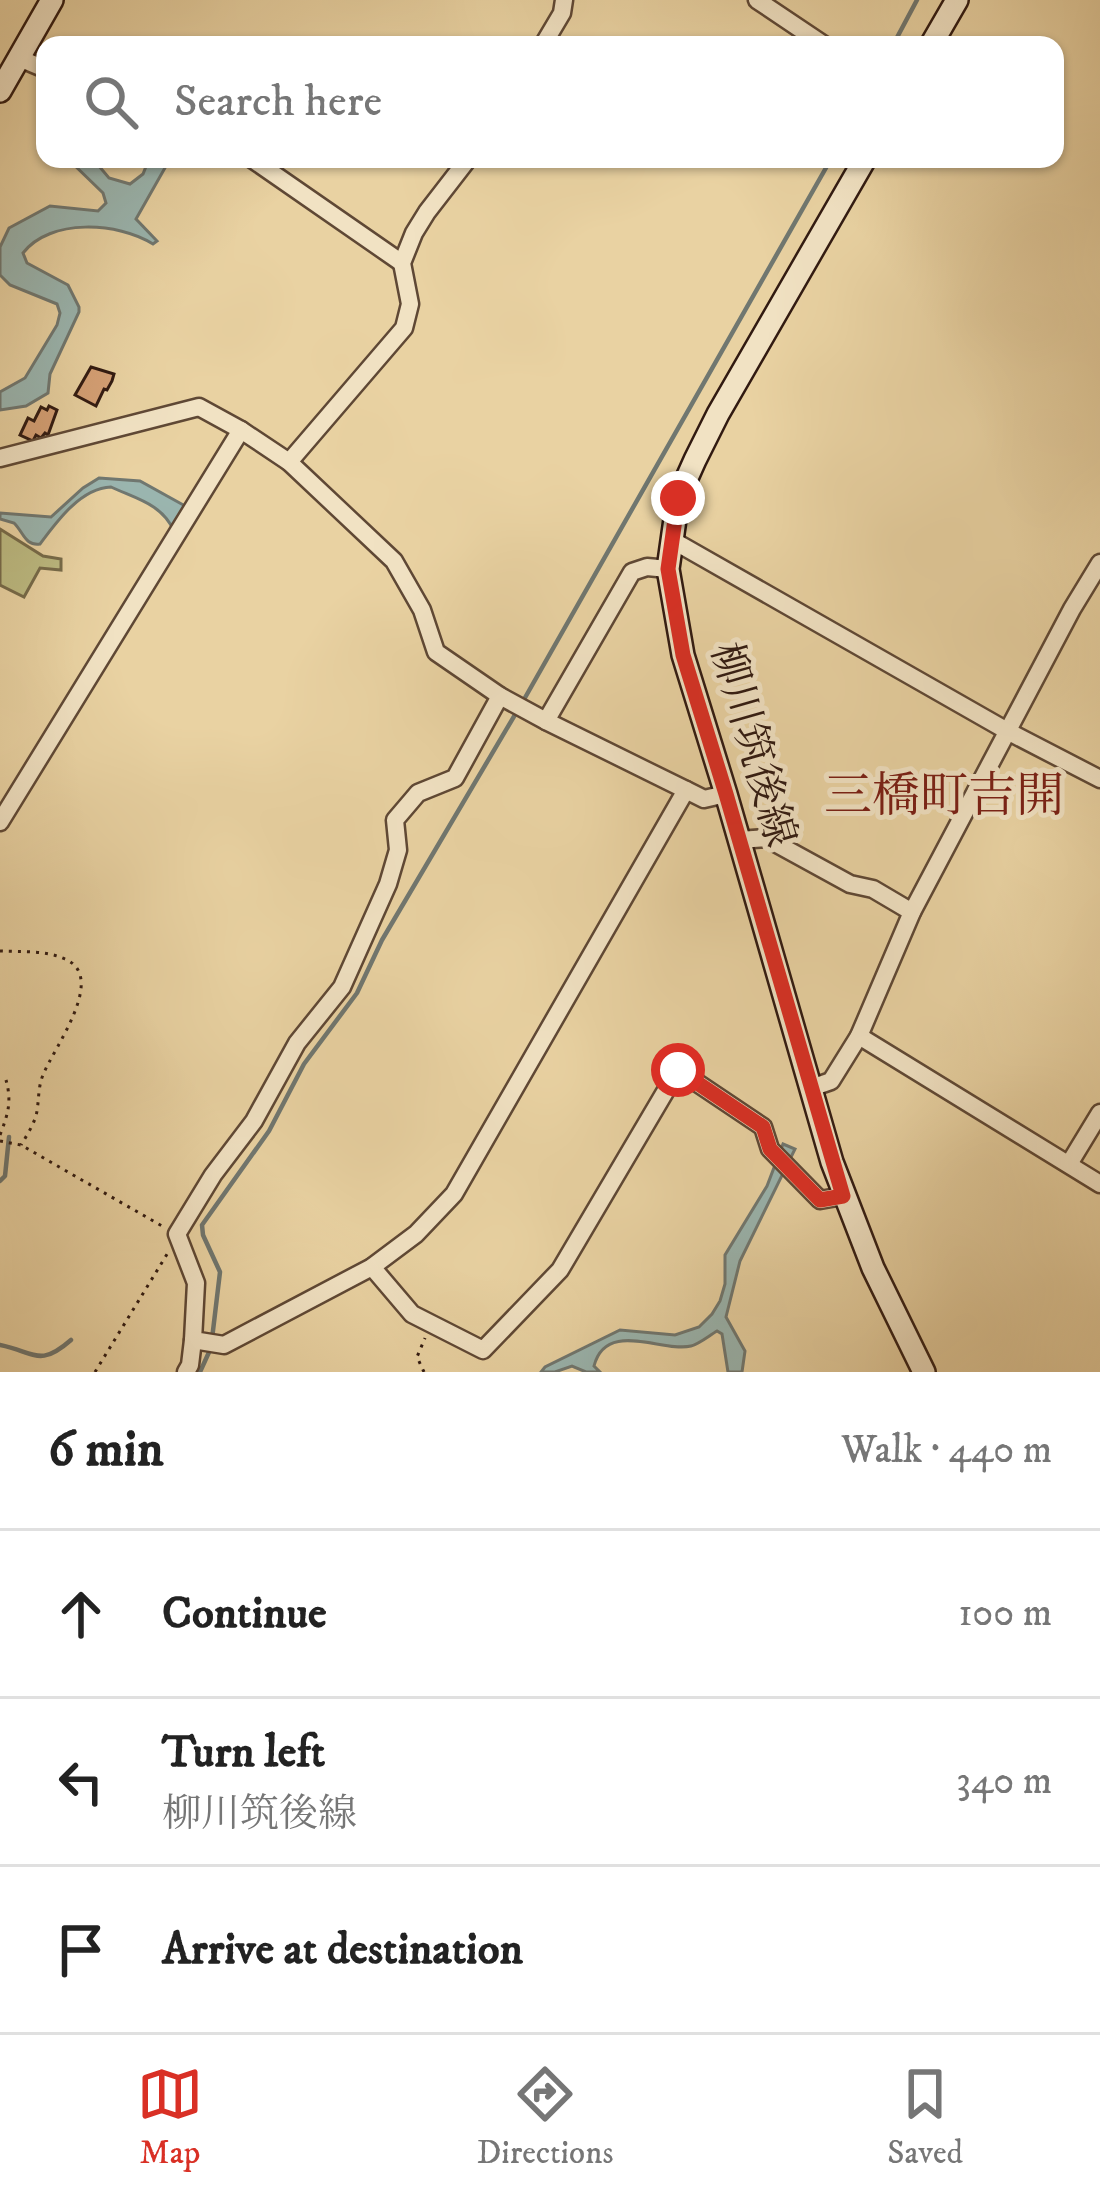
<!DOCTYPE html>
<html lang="en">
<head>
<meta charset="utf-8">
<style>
  :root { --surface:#fff; --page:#f6f6f6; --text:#222; --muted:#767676; --line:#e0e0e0; --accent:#d93025 }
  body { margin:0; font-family:"IM FELL DW Pica","Noto Serif JP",serif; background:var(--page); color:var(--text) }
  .stop { position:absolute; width:36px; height:36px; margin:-27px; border:9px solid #d93025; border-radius:50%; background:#fff }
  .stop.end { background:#d93025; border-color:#fff; box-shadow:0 3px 12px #0008 }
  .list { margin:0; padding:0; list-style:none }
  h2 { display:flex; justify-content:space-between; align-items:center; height:156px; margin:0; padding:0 48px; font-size:51px }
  h2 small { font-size:39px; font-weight:400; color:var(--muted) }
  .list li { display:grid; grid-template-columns:78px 1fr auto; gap:36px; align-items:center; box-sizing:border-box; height:168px; padding:0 48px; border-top:3px solid var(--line) }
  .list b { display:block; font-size:45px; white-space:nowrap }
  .list p { margin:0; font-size:39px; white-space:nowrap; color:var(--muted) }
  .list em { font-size:39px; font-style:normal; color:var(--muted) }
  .icon { flex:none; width:66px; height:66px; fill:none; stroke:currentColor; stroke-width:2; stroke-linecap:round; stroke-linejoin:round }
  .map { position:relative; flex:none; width:1100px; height:1372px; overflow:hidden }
  .search { position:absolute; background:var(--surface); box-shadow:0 3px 9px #0004; left:36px; right:36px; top:36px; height:132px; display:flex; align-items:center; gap:30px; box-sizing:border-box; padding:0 42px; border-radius:24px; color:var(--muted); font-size:45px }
  .sheet { height:660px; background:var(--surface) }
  nav { display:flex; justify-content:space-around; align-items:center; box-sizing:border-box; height:168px; border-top:3px solid var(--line); background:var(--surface); font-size:33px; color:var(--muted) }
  nav a { display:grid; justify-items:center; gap:6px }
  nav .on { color:var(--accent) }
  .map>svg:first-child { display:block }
  .green { fill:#bcba81; stroke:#766a49; stroke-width:3 }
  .water { fill:#9ab5af; stroke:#707770; stroke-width:3 }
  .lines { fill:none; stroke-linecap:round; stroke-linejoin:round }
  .stream { stroke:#707770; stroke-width:4.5 }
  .building { fill:#d6a176; stroke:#311a11; stroke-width:3 }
  .street-casing { stroke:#5f4835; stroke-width:21 }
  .secondary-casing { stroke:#311a11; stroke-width:26 }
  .path { stroke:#311a11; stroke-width:3; stroke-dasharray:3 6; stroke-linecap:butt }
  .street { stroke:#f1e2c3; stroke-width:16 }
  .secondary { stroke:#f1e2c3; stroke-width:21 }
  .route { stroke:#d93025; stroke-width:15 }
  .labels { text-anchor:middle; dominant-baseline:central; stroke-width:10; stroke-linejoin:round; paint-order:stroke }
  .street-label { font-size:42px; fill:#311a11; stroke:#f1e2c3 }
  .quarter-label { font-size:48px; fill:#7a1f14; stroke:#f1e2c3 }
</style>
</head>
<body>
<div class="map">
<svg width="1100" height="1372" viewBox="0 0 1100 1372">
  <rect width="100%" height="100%" fill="#e9d2a2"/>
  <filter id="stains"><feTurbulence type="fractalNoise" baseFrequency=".00167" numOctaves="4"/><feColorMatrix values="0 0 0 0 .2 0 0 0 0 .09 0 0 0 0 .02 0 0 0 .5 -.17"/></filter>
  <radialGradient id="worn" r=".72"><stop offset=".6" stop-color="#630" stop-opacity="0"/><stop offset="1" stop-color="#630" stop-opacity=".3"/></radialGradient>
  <polygon class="green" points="0,529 43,556 61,559 61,570 40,568 24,597 0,585"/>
  <g class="water">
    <path d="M68 159H93L109 178 130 184 143 174 149 159H170L136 219 157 241 153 244C118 222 50 218 23 253L27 263 68 285 79 307V312L50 374 48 393 26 406 0 410V392L25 378 57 325 60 313 57 304 10 285 0 275V247L9 228 50 206 98 211 106 203 103 193Z"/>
    <path d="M99 478 140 481 187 507 174 531C162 504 137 499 111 487 81 488 57 521 40 544 25 546 24 533 14 523L0 519V513L51 517 83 488Z"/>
    <path d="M783 1144 795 1149 740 1261 726 1317 745 1351 742 1372H728L722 1334 717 1331C710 1335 699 1344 691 1346 663 1353 606 1319 594 1366L600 1372H586L572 1366 555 1372H541L545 1367 620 1330 675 1335 699 1327 712 1314 720 1301 725 1284V1255L767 1186Z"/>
  </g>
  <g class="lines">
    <g class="stream">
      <polyline points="893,45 917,0"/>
      <polyline points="522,703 831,159"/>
      <polyline points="0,1181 5,1176 9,1137"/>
      <polyline points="212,1339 220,1272 203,1235 202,1225 269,1131 304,1064 357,993 382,940 516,713"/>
      <path d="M0 1345C35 1352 39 1368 71 1340"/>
      <polyline points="200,1372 210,1350"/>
    </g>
  </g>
  <g class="building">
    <polygon points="91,367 114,374 112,381 107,390 104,389 96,406 75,395"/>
    <polygon points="49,406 57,410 48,435 45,433 41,438 36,435 33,441 20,435 28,418 34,421 41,407 47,410"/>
  </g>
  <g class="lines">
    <defs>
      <g id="street">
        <polyline points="757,0 824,45"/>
        <polyline points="543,45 562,13 564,0"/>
        <polyline points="19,58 45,69"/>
        <polyline points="252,159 402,263"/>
        <polyline points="0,458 199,407 241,430 289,462 394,561 422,610 436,652 500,696 546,721"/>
        <polyline points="289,462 404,328 410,304 402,263 414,233 427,212 468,159"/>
        <polyline points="672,540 1009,732 1100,779"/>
        <polyline points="668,569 647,567 632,572 546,721 686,790"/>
        <polyline points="500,696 455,778 418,793 395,820 398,850 388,884 342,987 297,1043 254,1121 213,1175 177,1234 196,1283 193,1340 224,1345 372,1267 416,1234 454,1194 686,790 704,799 726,794"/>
        <polyline points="0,822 241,430"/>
        <polyline points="739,840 766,838 850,884 873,889 912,912"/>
        <polyline points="859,1036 1100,1184"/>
        <polyline points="811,1088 831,1081 859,1036 912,912 1072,609 1100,563"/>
        <polyline points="1069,1164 1100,1113"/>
        <polyline points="372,1267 412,1314 483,1350 560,1270 678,1070 763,1127 770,1149 820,1200 843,1196"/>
        <polyline points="186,1372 190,1365 193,1340"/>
      </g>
      <g id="secondary">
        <polyline points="931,45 957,0"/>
        <polyline points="0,91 52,0"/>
        <polyline points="865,159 718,414 695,460 678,498 668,569 683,655 726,794 832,1162 873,1268 924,1372"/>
      </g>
    </defs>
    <use href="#street" class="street-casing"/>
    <use href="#secondary" class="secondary-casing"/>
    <g class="path">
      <path d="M0 951C20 952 46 950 65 959 108 977 53 1049 43 1075 38 1087 39 1099 37 1111 35 1123 27 1135 21 1145"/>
      <path d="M0 1135C8 1114 12 1102 6 1080"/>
      <polyline points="0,1141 21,1145 162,1226"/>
      <polyline points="95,1372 169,1251"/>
      <polyline points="424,1372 417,1357 425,1338"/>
    </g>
    <use href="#street" class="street"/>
    <use href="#secondary" class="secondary"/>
  </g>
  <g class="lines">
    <polyline class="route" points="678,498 668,569 683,655 726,794 843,1196 820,1200 770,1149 763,1127 678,1070"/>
  </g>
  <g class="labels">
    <g class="street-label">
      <text transform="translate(752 745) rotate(74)">柳川筑後線</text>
    </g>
    <g class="quarter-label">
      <text x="944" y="797">三橋町吉開</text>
    </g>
  </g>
  <rect width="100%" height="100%" filter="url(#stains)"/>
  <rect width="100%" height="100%" fill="url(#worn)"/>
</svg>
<div class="stop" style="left:678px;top:1070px"></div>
<div class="stop end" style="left:678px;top:498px"></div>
<div class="search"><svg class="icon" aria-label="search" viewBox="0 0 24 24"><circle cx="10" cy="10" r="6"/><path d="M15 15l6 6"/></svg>Search here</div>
</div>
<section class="sheet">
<h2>6 min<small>Walk · 440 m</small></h2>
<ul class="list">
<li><svg class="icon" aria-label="ahead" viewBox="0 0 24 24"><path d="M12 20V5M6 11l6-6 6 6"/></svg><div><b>Continue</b></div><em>100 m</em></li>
<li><svg class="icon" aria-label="left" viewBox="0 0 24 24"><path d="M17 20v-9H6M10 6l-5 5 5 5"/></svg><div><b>Turn left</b><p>柳川筑後線</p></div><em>340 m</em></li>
<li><svg class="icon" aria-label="arrive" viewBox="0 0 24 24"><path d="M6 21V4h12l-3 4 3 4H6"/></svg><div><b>Arrive at destination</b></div></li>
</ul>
</section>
<nav>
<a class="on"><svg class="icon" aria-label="map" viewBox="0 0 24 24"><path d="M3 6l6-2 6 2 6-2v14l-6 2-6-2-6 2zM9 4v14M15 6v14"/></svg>Map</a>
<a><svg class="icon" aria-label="directions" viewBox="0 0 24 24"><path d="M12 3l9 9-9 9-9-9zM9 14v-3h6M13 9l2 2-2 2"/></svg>Directions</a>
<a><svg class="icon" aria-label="saved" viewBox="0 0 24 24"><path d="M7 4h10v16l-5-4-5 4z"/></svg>Saved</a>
</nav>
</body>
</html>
